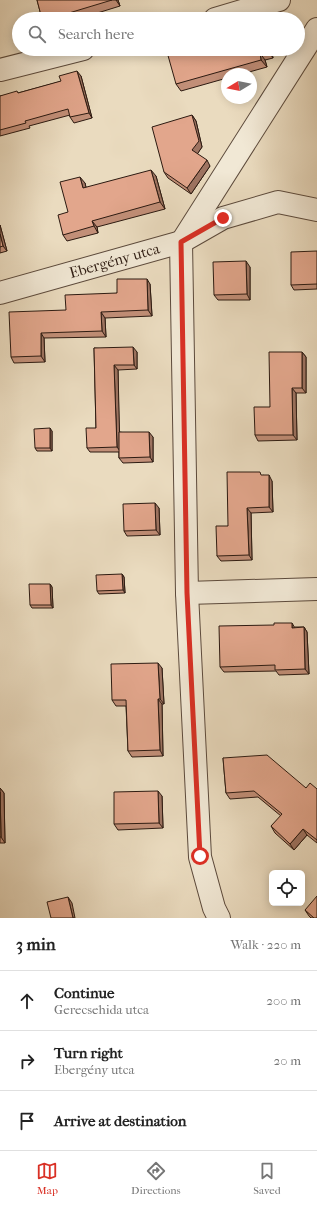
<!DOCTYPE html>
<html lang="en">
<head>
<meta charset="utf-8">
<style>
  :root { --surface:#fff; --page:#f6f6f6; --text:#222; --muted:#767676; --line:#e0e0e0; --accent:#d93025 }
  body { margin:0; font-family:"IM FELL French Canon",serif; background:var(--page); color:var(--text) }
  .controls { position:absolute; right:12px; bottom:12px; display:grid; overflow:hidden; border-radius:6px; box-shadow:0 2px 10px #0003 }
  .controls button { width:36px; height:36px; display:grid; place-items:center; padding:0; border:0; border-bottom:1px solid var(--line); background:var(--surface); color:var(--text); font:20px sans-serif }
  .compass { position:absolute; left:221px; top:68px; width:36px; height:36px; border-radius:50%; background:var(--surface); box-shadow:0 2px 10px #0003; rotate:260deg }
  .stop { position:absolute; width:12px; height:12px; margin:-9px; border:3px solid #d93025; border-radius:50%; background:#fff }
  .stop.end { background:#d93025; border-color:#fff; box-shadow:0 1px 4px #0008 }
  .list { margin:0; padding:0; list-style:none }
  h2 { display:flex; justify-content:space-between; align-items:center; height:52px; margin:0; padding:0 16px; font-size:17px }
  h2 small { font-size:13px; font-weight:400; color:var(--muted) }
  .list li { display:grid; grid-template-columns:26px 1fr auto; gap:12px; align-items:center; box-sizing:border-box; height:60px; padding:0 16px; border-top:1px solid var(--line) }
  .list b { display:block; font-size:15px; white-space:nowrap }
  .list p { margin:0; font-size:13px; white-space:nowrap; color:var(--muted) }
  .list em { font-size:13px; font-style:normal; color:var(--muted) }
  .icon { flex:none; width:22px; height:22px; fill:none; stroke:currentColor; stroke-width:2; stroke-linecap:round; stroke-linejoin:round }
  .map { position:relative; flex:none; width:317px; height:918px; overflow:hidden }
  .search { position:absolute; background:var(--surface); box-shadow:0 2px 10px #0003; left:12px; right:12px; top:12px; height:44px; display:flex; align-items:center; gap:10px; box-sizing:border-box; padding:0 14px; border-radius:22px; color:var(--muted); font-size:15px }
  .sheet { height:232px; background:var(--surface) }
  nav { display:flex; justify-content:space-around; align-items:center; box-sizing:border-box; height:56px; border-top:1px solid var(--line); background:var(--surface); font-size:11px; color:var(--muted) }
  nav a { display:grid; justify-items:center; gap:2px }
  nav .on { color:var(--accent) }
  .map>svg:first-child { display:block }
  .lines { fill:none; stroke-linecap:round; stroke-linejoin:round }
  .minor-casing { stroke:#5c4a3c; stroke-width:24 }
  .minor { stroke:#f1e8d5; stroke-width:22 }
  .wall { fill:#c28f78; stroke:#2c1a11 }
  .shaded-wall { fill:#9e7462; stroke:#2c1a11 }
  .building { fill:#e2a68c; stroke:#2c1a11 }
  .route { stroke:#d93025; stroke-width:5 }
  .labels { text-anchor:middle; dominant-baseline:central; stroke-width:3; stroke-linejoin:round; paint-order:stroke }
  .street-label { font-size:15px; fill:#2c1a11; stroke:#f1e8d5 }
</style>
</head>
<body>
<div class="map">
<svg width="317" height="918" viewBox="0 0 317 918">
  <rect width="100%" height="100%" fill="#eadbbf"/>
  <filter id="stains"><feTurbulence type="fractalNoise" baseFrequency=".005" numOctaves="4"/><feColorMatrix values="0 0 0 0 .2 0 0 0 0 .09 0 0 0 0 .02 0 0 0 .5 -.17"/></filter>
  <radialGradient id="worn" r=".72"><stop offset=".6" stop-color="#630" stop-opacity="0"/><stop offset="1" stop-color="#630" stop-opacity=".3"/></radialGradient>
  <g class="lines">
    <defs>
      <g id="minor">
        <polyline points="215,19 279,0"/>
        <polyline points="0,70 83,49"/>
        <polyline points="183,240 317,29"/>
        <polyline points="181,242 187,593 200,857 214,908 219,918"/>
        <path id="s1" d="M0 293 181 242 223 218 278 202 317 210"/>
        <polyline points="187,593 317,589"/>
      </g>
    </defs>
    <use href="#minor" class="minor-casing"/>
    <use href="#minor" class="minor"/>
  </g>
  <g class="wall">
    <polygon points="37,0 118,0 120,6 78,19 42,19"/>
    <polygon points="271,49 273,58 265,60 267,67 242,74 227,74 227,78 181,91 176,84"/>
    <polygon points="81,76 92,118 74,123 70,117 70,115 29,126 30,128 0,136 0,96 18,93"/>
    <polygon points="192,115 196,121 202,147 197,154 210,166 191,194 168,178 164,172"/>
    <polygon points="156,176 165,209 97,227 98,233 67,241 63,235 85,183 86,188"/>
    <polygon points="0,225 7,251 0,253"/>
    <polygon points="317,252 317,289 294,290 291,285"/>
    <polygon points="250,267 250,300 218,300 214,295"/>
    <polygon points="150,284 152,316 105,318 106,337 44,338 45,362 14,363 11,357 66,310 117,293"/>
    <polygon points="94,348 137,352 137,369 118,370 119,432 153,437 153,462 123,463 119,458 119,452 90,452 87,448 96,428"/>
    <polygon points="302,352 306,357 306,393 296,393 297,440 258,441 255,435 270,407"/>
    <polygon points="52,431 52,451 37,451 35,448"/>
    <polygon points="263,475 272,481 273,512 251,513 252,560 221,561 217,556 228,526"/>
    <polygon points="159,508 160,535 127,536 124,531"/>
    <polygon points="122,574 124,577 125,593 99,594 97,591"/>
    <polygon points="50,584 52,587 53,608 32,608 30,605"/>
    <polygon points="295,627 304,627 307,632 309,674 279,675 276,671 224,672 220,667"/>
    <polygon points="162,668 164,704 162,704 163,756 132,757 128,751 126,706 116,706 112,700"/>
    <polygon points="223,758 306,788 317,789 317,843 307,835 294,850 275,833 271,826 281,816 258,797 230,799 226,793"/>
    <polygon points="0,788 4,793 5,843 0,843"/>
    <polygon points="162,796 163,828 118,830 114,824"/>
    <polygon points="305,910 317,918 311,918 309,916"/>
  </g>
  <g class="shaded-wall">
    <polygon points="116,0 118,0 120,6"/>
    <polygon points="268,49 271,49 273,58 268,51"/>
    <polygon points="260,53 265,60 267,67 261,60"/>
    <polygon points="77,71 81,76 92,118 89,113"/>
    <polygon points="192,115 196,121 202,147 196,156 192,150"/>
    <polygon points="207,160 210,166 191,194 187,188"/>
    <polygon points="151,170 156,176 165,209 160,202"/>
    <polygon points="80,177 85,183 88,195 83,188"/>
    <polygon points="92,221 97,227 98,233 94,226"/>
    <polygon points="0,225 7,251 3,246 0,234"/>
    <polygon points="246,261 250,267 250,300 247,294"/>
    <polygon points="147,279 150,284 152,316 148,310"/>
    <polygon points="101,312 105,318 106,337 102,331"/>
    <polygon points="41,333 44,338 45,362 41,356"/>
    <polygon points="133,347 137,352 137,369 134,365"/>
    <polygon points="302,352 306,357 306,393 302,388"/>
    <polygon points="114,365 118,370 120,451 117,447"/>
    <polygon points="292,388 296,393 297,440 293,435"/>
    <polygon points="50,428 52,431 52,451 50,448"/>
    <polygon points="149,432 153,437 153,462 150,457"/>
    <polygon points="269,475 272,481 273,512 269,507"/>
    <polygon points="155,503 159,508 160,535 156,530"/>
    <polygon points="247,508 251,513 252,560 249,555"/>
    <polygon points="122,574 124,577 125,593 123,590"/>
    <polygon points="50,584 52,587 53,608 51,605"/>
    <polygon points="292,623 295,628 292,628"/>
    <polygon points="304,627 307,632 309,674 305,669"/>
    <polygon points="158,663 162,668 164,704 160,699"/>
    <polygon points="158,699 162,704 163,756 160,750"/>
    <polygon points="0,788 4,793 5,843 1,837"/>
    <polygon points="158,791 162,796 163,828 159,823"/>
    <polygon points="303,829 307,835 294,850 290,844"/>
    <polygon points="68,897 72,903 75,918 73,918"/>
  </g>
  <g class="building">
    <polygon points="37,0 112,0 49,19 42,19"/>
    <polygon points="180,49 268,49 268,51 260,53 261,60 176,84 167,52"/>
    <polygon points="77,71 89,113 70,117 68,109 25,121 26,123 0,130 0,96 17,91 18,93 61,81 59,76"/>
    <polygon points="192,115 199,141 192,150 207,160 187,188 164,172 152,127"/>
    <polygon points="151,170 160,202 92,221 94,226 63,235 58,215 68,212 60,182 80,177 83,188"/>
    <polygon points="0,234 3,246 0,247"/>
    <polygon points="317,251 317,284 291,285 291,252"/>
    <polygon points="246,261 247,294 214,295 213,262"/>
    <polygon points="117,279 147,279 148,310 101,312 102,331 41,333 41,356 11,357 9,312 66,310 65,295 117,293"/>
    <polygon points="133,347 134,365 114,365 117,447 87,448 86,428 96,428 94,348"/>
    <polygon points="269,352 302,352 302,388 292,388 293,435 255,435 254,407 270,407"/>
    <polygon points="50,428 50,448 35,448 34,429"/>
    <polygon points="119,432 149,432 150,457 119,458"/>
    <polygon points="227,472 260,472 261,475 269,475 269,507 247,508 249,555 217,556 216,526 228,526"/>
    <polygon points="155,503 156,530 124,531 123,504"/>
    <polygon points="122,574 123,590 97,591 96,575"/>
    <polygon points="29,584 50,584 51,605 30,605"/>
    <polygon points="274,623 292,623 292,628 304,627 305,669 275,670 275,665 220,667 219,626 274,625"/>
    <polygon points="158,663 160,699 158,699 160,750 128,751 126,700 112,700 111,664"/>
    <polygon points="267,755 306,788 310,783 317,789 317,840 303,829 290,844 271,826 282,814 254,791 226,793 223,758"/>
    <polygon points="158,791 159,823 114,824 114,792"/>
    <polygon points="0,792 1,837 0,837"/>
    <polygon points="317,896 317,918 314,918 305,910"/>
    <polygon points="68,897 73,918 51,918 47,902"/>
  </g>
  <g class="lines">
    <polyline class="route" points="200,856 187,593 181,242 223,218"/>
  </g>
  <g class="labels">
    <g class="street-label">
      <text stroke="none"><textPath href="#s1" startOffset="119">Ebergény utca</textPath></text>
    </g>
  </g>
  <rect width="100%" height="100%" filter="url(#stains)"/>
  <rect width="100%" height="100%" fill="url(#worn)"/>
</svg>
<div class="controls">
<button><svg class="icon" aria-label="locate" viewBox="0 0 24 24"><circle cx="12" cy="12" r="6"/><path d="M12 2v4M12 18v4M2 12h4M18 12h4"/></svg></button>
</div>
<svg class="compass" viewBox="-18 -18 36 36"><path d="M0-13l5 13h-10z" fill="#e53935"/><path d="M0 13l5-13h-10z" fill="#767676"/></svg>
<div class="stop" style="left:200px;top:856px"></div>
<div class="stop end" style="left:223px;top:218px"></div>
<div class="search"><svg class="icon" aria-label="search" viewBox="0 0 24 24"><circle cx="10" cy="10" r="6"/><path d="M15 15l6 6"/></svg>Search here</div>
</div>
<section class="sheet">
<h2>3 min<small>Walk · 220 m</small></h2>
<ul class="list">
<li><svg class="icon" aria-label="ahead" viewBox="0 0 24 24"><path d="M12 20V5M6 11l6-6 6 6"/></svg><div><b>Continue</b><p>Gerecsehida utca</p></div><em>200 m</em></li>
<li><svg class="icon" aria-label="right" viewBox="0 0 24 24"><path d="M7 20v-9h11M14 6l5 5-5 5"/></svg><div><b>Turn right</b><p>Ebergény utca</p></div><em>20 m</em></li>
<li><svg class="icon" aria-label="arrive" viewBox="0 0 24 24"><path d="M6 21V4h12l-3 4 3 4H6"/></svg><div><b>Arrive at destination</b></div></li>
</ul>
</section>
<nav>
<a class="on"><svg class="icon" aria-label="map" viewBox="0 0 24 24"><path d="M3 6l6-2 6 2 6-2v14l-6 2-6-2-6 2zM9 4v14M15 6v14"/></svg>Map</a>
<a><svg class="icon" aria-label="directions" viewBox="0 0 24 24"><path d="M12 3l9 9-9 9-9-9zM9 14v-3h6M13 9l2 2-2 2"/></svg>Directions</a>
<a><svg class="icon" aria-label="saved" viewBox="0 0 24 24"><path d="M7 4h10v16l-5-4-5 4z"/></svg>Saved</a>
</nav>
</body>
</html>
